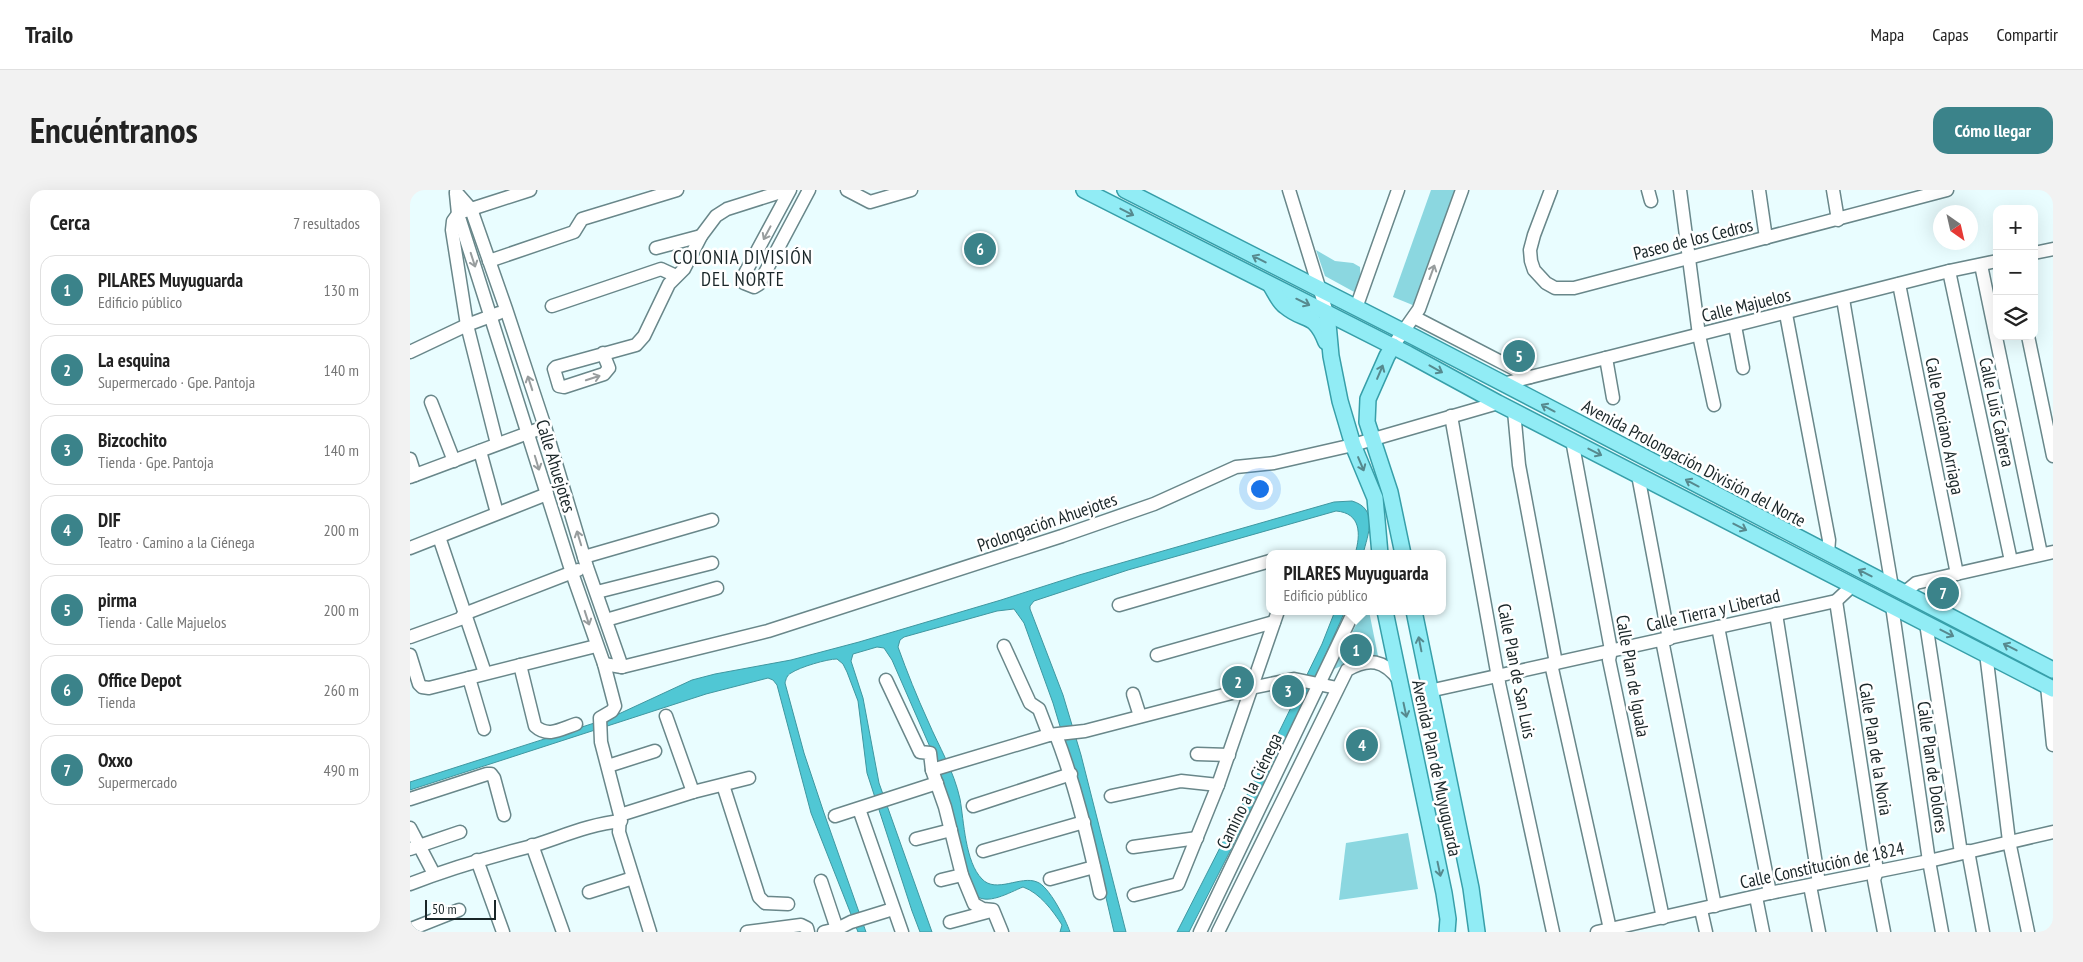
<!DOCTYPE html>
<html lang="es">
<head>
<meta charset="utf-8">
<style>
  :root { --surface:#fff; --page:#f2f2f2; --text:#222; --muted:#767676; --line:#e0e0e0; --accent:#3b838a }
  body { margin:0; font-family:"PT Sans Narrow",sans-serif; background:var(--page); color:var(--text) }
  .controls { position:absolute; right:15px; top:15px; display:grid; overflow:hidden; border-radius:10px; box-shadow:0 5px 20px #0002 }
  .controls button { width:45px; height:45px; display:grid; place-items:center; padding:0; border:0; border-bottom:1px solid var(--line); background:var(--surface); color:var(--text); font:25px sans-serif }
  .compass { position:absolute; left:1523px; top:15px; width:45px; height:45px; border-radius:50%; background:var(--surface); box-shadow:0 5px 20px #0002; rotate:146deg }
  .scale { position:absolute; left:15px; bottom:12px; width:71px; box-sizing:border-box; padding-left:5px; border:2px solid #1a2628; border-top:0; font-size:14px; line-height:18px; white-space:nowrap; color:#1a2628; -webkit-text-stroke:4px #fff; paint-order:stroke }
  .you { position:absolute; left:849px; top:298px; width:18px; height:18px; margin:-12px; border:4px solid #fff; border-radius:50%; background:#1a73e8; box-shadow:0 0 0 8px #1a73e833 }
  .badge { display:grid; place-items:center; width:32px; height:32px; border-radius:50%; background:var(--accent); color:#fff; font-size:16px; font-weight:700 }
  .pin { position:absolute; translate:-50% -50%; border:2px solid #fff; box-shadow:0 1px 5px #0006 }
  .popup { position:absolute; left:856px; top:360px; width:180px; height:65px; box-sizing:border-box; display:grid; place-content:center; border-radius:10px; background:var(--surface); filter:drop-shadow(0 1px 4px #0005); font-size:16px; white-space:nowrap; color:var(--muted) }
  .popup b { font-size:19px; color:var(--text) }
  .popup::after { content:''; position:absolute; left:50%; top:100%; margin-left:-10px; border:10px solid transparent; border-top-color:var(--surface) }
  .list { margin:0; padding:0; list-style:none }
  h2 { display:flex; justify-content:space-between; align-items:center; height:65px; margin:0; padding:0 20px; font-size:21px }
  h2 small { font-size:16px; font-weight:400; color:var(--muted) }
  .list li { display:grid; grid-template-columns:32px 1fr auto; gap:15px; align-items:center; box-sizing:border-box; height:70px; margin:0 10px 10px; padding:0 10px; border:1px solid var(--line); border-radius:15px }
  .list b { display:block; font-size:19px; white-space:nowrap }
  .list p { margin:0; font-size:16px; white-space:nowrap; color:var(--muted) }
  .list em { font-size:16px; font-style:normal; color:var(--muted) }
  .icon { flex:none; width:28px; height:28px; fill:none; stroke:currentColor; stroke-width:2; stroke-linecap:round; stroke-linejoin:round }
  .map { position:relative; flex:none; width:1643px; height:742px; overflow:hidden; border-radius:15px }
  header { display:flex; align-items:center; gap:30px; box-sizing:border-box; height:70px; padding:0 25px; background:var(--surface); border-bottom:1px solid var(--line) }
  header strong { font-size:24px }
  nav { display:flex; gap:28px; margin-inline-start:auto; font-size:18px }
  .intro { display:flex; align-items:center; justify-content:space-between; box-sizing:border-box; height:120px; padding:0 30px }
  h1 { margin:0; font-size:35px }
  .button { padding:12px 22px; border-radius:15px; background:var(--accent); color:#fff; font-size:18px; font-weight:700 }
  main { display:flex; gap:30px; padding:0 30px }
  aside { flex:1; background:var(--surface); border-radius:15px; box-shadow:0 5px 20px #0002 }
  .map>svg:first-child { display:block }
  .green { fill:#8bd7e0 }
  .water { fill:#50c7d4; stroke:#4097a0 }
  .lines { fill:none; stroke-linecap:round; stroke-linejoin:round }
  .minor-casing { stroke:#69878a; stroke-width:15 }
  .major-casing { stroke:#379fa9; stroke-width:18 }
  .minor { stroke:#fff; stroke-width:12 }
  .major { stroke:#91ecf5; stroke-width:15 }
  .oneway { stroke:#56898e }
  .oneway2 { stroke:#989d9e }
  .labels { text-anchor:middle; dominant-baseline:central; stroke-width:5; stroke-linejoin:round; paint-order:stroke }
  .street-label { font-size:18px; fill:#1a2628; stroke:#fff }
  .neighbourhood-label { font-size:19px; letter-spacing:1px; fill:#1a2628; stroke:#fff }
</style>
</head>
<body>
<header>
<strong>Trailo</strong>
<nav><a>Mapa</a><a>Capas</a><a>Compartir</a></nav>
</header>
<div class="intro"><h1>Encuéntranos</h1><a class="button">Cómo llegar</a></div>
<main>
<aside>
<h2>Cerca<small>7 resultados</small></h2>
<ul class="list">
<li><span class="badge">1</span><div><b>PILARES Muyuguarda</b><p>Edificio público</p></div><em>130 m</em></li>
<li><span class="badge">2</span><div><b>La esquina</b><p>Supermercado · Gpe. Pantoja</p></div><em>140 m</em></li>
<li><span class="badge">3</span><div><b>Bizcochito</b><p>Tienda · Gpe. Pantoja</p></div><em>140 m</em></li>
<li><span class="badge">4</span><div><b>DIF</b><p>Teatro · Camino a la Ciénega</p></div><em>200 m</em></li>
<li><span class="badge">5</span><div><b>pirma</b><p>Tienda · Calle Majuelos</p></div><em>200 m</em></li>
<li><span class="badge">6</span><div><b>Office Depot</b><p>Tienda</p></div><em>260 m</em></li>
<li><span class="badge">7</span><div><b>Oxxo</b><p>Supermercado</p></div><em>490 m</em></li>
</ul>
</aside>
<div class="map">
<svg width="1643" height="742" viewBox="0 0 1643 742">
  <rect width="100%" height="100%" fill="#e9fdff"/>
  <g class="green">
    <polygon points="1021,0 1050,0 1005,116 983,107"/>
    <polygon points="906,60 925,71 943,73 950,77 951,92 946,103 915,86"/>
    <polygon points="953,421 959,421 968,466 956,466 924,479"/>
    <polygon points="998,643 1008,699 929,710 936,653"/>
  </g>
  <g class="water">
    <path d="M942 311C969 319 958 344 953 364H945C951 344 951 323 926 321L718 380 624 411 620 416V419L653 505 671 565 716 742H704L677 626 643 513 614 433 604 419 587 421 494 447 490 450 488 457C497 482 507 507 518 531 529 557 544 581 550 609 554 631 555 672 572 689 586 704 611 685 627 692 639 696 656 730 660 742H650L652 735C643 721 630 703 613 697 600 702 576 717 564 704L520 557 482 470 474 458 467 457 443 464 441 471 453 508 469 593 522 742H510L502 721 457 583 448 511 437 482 433 474 427 469C417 469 390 477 381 483 377 485 376 489 375 493L394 563 414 623 456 742H448L401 623 367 495 363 490 358 488 296 504 0 600V592L200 528 282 490 305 484 381 470 449 452 591 410 669 385 924 312Z"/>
    <polygon points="925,421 935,421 886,531 779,742 767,742 870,540 912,454"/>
  </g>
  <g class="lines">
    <defs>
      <g id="minor">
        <polyline points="380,0 333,87 334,93 344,97 349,94 399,0"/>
        <polyline points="437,0 460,12 501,0"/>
        <polyline points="879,0 917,123"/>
        <polyline points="1141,0 1124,45 1120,60 1121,71 1124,80 1136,93 1145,98 1164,98 1537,0"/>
        <polyline points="1238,0 1241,11"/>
        <polyline points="1270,0 1289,145 1304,215"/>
        <polyline points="1349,0 1356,48"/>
        <polyline points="1423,0 1428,30"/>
        <polyline points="46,2 61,19 96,119 135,237 177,377 212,477"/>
        <polyline points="46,4 48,24 162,383 194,474 205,516 202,521 190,528 191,552 210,625 209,642 240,742"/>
        <polyline points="55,21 120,0"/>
        <polyline points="48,24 43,31 42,40 57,135 87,254"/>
        <polyline points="246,58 291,46"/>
        <polyline points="1624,63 1643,59"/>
        <polyline points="79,71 164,42 172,29 267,0"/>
        <polyline points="1571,75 1631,364"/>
        <polyline points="1539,81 1601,371"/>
        <polyline points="1489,94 1547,384"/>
        <polyline points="1433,109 1482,397"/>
        <polyline points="142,116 251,79 266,86"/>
        <polyline points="946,118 988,0"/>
        <polyline points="1376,124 1419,350 1418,363"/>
        <polyline points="1004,127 1120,187"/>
        <polyline points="1325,136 1333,178"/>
        <polyline points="1618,146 1643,266"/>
        <polyline points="983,156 1009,119 1052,0"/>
        <polyline points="0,162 57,135 89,123"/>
        <polyline points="193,163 199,178 194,184 154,197 149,196 144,179 146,177 226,155 234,146 259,94 274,79 291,46 306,26 317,19 377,0"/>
        <polyline points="1196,168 1203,208"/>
        <polyline points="1093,194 1539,81 1587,71"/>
        <polyline points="21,212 44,271"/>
        <polyline points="1104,221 1109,275 1146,473"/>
        <polyline points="1041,226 1089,493 1143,742"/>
        <polyline points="1162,250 1201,460 1199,470 1253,728"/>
        <polyline points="70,261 87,323"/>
        <polyline points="0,269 5,285"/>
        <polyline points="1228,285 1259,449"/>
        <polyline points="0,287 126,240"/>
        <polyline points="29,347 75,483"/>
        <polyline points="0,358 137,304"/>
        <polyline points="174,367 302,330"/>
        <polyline points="187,402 302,373"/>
        <polyline points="1494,403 1506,393 1643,362"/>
        <polyline points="1426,411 1467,681 1464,690 1474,742"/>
        <polyline points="709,415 860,371"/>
        <polyline points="1482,416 1519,671 1532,742"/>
        <polyline points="1366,424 1409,693"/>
        <polyline points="196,430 307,398"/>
        <polyline points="1516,433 1551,663"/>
        <polyline points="1308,437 1360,703"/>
        <polyline points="0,447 50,429 54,424 168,380"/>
        <polyline points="1252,450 1305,716"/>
        <polyline points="594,456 620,513 629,519 639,545"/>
        <polyline points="1576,463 1599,651 1618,742"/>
        <polyline points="0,465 9,494 12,497 19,498 186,456"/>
        <polyline points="747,465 864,432"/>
        <polyline points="194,474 212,477 358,441 652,346 744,314 826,277 864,273 943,255 1088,213"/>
        <polyline points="1141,474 1200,739"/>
        <path d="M110 475 125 536C138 548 151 539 166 534"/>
        <polyline points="59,488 74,539"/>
        <polyline points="476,490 510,562 520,563 522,580 535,617 552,685 564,714 573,719 583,720 592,742"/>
        <polyline points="1637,496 1643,555"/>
        <polyline points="1019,501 1426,411 1443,395"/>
        <polyline points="723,504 730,526"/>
        <polyline points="256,526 283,602"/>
        <path d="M646 545C666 597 678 649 690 703"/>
        <polyline points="787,564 819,565"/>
        <polyline points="198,576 245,561"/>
        <polyline points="522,580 639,545 675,541 841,498 884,489 927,498"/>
        <polyline points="313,595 349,707 355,713 378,714"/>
        <polyline points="701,606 771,591 808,595"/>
        <polyline points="0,609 77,584 81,584 84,588 94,625"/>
        <polyline points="563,616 661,584"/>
        <polyline points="449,619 492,742"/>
        <polyline points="210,625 283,602 339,588"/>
        <polyline points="425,626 527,593"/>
        <polyline points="0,638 24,684"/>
        <polyline points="506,649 541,640"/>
        <polyline points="122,655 153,742"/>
        <polyline points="723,657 787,648"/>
        <polyline points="0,659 50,642"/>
        <polyline points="573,661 674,632"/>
        <polyline points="1558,661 1573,742"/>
        <polyline points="67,670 93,742"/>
        <polyline points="640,689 684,677"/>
        <polyline points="531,690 552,685"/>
        <polyline points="411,691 428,742"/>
        <path d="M0 694C41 678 79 667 122 656 151 647 180 634 211 631"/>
        <polyline points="1400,696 1409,742"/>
        <polyline points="179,702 223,688"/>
        <polyline points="724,705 768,694 808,595 868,421"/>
        <polyline points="1346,707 1353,742"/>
        <polyline points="1291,720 1296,742"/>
        <polyline points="540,732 581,721"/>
        <polyline points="1,739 49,720"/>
        <polyline points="337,742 391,735 397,738 398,742"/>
        <polyline points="414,742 427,739 441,732 483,719"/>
        <polyline points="790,742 944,421"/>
        <path d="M808 742 937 480C959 467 974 470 989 490"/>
        <polyline points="1187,742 1360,703 1519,671 1643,642"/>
      </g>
      <g id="major">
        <polyline points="674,0 998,164 1088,213 1643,499"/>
        <polyline points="715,0 1006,148 1643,480"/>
        <path d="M861 96C865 102 869 112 875 116 895 133 904 121 916 152"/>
        <polyline points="917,123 921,166 930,211 943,255 965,308 970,364"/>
        <polyline points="983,156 977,166 958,209 957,232 980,302 993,364"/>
        <polyline points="975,421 1034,703 1038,729 1037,742"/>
        <polyline points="1004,421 1061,698 1067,742"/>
      </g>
    </defs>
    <use href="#minor" class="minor-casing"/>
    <use href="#major" class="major-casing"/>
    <use href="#minor" class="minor"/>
    <use href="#major" class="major"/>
  </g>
  <defs><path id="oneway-shaft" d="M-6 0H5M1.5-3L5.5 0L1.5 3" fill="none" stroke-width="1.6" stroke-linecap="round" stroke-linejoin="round" transform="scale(1.25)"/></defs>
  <g class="oneway">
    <use href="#oneway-shaft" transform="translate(717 22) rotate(27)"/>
    <use href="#oneway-shaft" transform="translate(849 69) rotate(-153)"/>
    <use href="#oneway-shaft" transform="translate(893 112) rotate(26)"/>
    <use href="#oneway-shaft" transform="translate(1026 179) rotate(29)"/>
    <use href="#oneway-shaft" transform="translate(970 182) rotate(-67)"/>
    <use href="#oneway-shaft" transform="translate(1138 218) rotate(-152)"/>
    <use href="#oneway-shaft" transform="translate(1185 262) rotate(27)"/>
    <use href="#oneway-shaft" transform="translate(951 274) rotate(67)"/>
    <use href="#oneway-shaft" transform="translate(1282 293) rotate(-152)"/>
    <use href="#oneway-shaft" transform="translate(1330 337) rotate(27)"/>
    <use href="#oneway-shaft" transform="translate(1455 383) rotate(-153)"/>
    <use href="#oneway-shaft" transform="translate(1537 443) rotate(27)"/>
    <use href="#oneway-shaft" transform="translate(1010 454) rotate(-101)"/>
    <use href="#oneway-shaft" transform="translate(1600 457) rotate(-153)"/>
    <use href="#oneway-shaft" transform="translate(995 520) rotate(78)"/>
    <use href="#oneway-shaft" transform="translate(1029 679) rotate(78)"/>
  </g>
  <g class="oneway2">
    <use href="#oneway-shaft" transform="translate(357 43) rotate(118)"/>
    <use href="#oneway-shaft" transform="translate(63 70) rotate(72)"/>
    <use href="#oneway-shaft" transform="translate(1022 82) rotate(-70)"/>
    <use href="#oneway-shaft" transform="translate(183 188) rotate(-18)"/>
    <use href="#oneway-shaft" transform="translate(120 193) rotate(-108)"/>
    <use href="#oneway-shaft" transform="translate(127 273) rotate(73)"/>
    <use href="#oneway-shaft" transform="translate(169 348) rotate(-107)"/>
    <use href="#oneway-shaft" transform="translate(177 428) rotate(72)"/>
  </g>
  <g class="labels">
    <g class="street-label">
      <text transform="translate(1283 49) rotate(-14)">Paseo de los Cedros</text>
      <text transform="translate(1336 115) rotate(-14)">Calle Majuelos</text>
      <text transform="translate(1587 222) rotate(78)">Calle Luis Cabrera</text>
      <text transform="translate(1535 236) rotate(79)">Calle Ponciano Arriaga</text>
      <text transform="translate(1284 273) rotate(28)">Avenida Prolongación División del Norte</text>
      <text transform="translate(146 276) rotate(73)">Calle Ahuejotes</text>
      <text transform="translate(637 332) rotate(-19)">Prolongación Ahuejotes</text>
      <text transform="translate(1303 420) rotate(-13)">Calle Tierra y Libertad</text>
      <text transform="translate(1107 481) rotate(79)">Calle Plan de San Luis</text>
      <text transform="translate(1223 486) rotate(80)">Calle Plan de Iguala</text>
      <text transform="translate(1466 559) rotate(81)">Calle Plan de la Noria</text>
      <text transform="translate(1523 577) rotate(82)">Calle Plan de Dolores</text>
      <text transform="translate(1027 578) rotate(78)">Avenida Plan de Muyuguarda</text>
      <text transform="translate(839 601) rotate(-64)">Camino a la Ciénega</text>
      <text transform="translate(1412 675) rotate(-12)">Calle Constitución de 1824</text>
    </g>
    <g class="neighbourhood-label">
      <text x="333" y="67">COLONIA DIVISIÓN<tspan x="333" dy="22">DEL NORTE</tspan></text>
    </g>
  </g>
</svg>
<div class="controls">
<button>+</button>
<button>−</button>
<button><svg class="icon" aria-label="layers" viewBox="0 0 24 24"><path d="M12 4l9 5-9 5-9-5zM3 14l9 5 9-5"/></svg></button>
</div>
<svg class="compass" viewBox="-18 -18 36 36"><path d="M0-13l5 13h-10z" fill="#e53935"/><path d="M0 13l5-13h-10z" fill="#767676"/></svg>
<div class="scale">50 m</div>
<div class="you"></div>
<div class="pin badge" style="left:946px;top:460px">1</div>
<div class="popup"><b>PILARES Muyuguarda</b>Edificio público</div>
<div class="pin badge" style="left:828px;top:492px">2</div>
<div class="pin badge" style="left:878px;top:501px">3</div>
<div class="pin badge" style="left:952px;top:555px">4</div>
<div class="pin badge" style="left:1109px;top:166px">5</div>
<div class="pin badge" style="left:570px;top:59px">6</div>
<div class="pin badge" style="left:1533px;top:403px">7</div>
</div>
</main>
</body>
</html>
